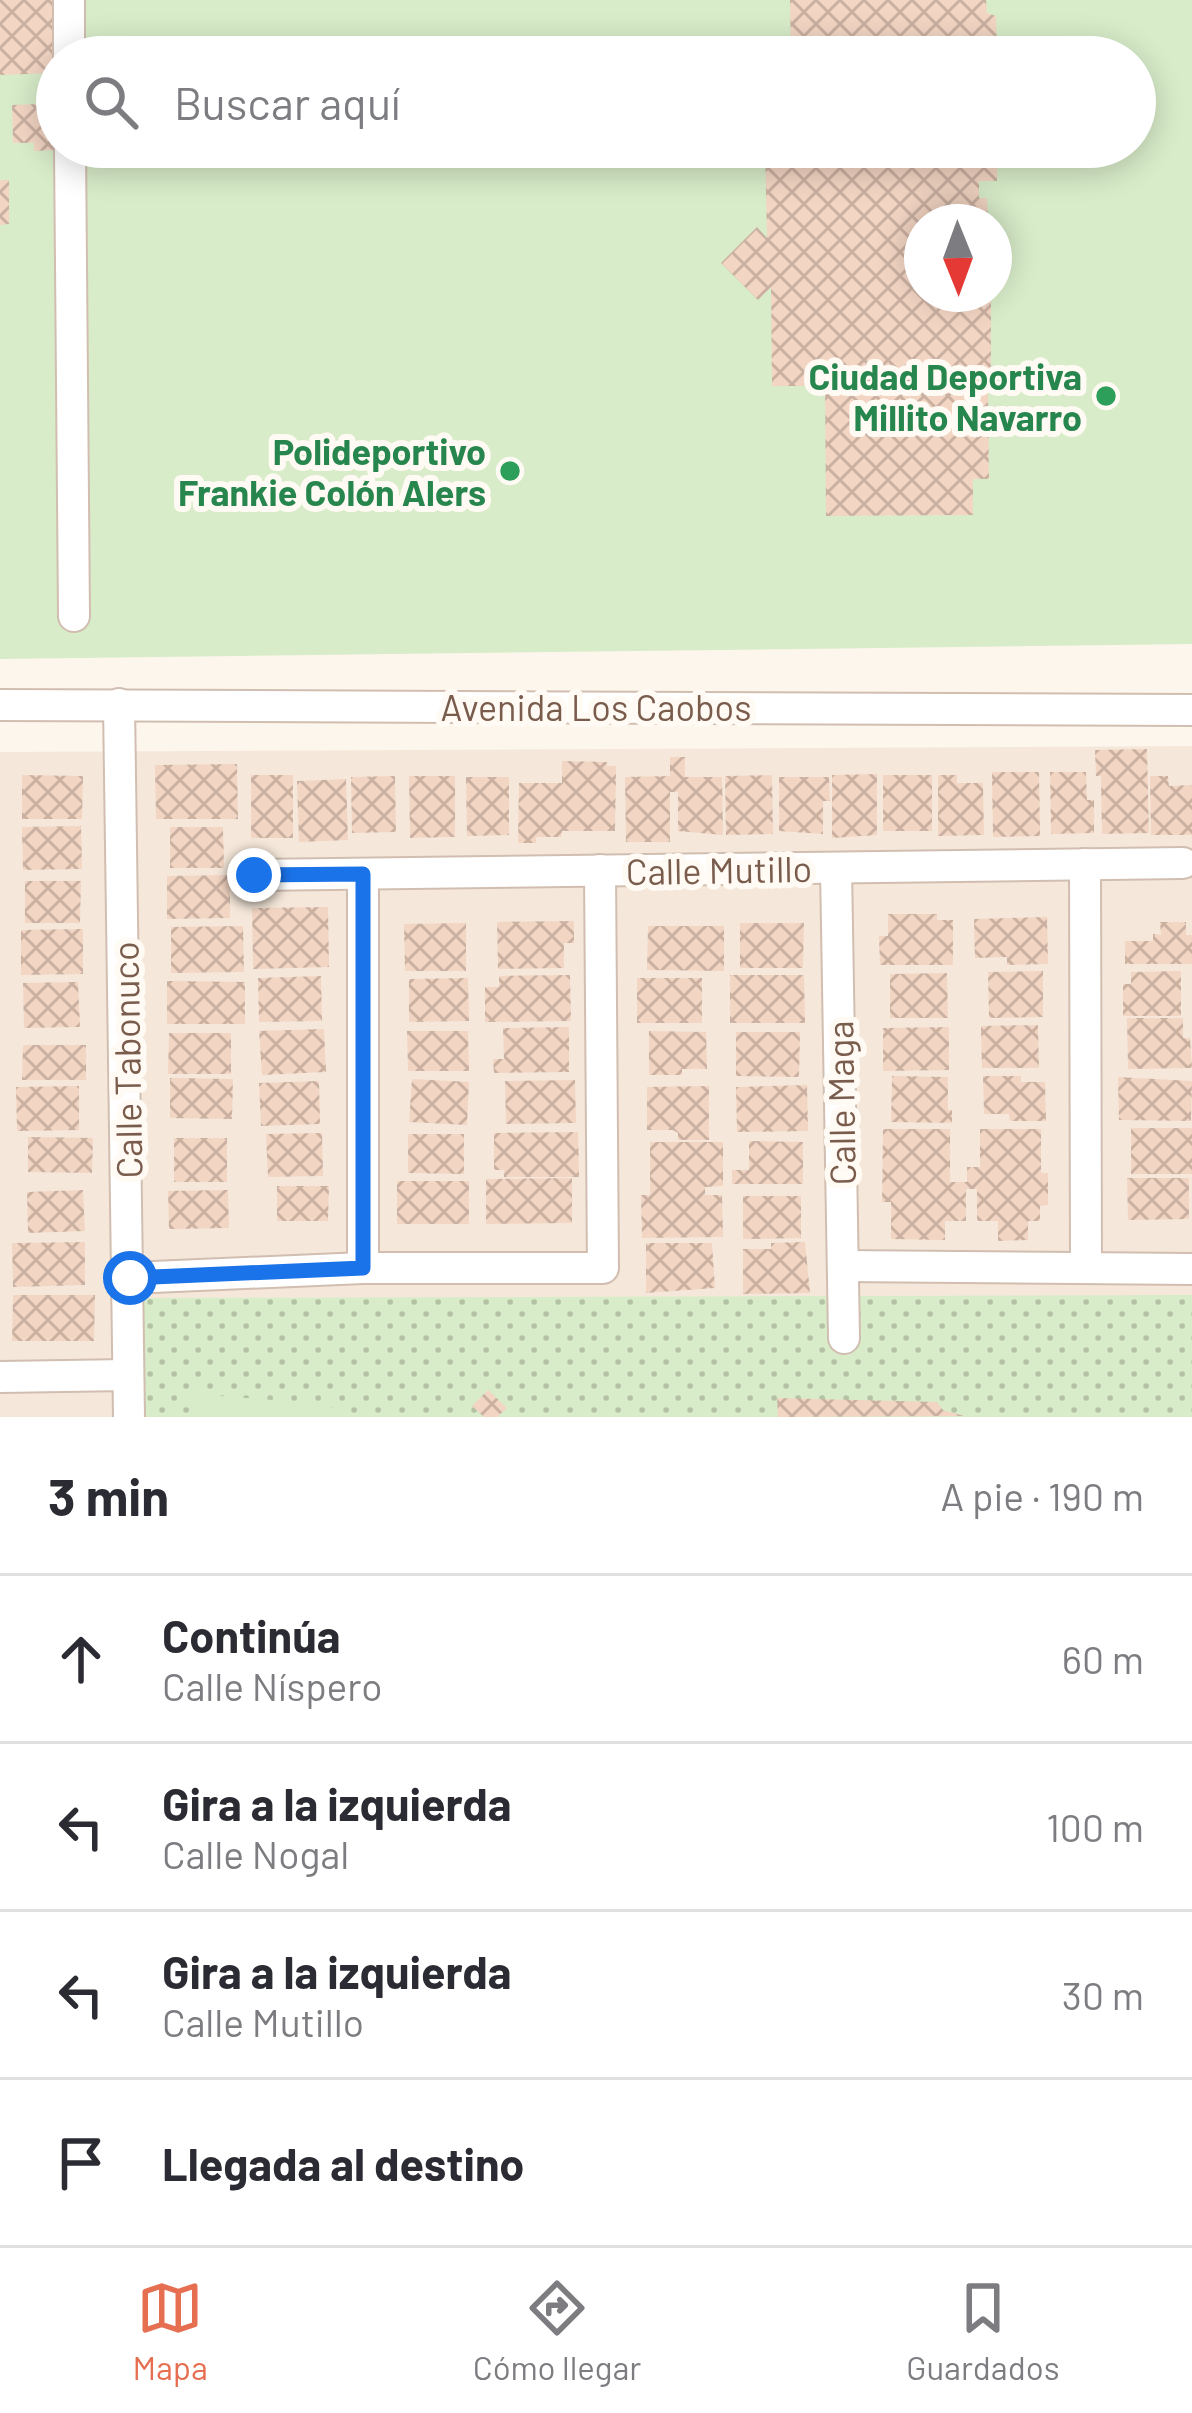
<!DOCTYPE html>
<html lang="es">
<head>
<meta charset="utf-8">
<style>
  :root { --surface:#fff; --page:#f7f7f7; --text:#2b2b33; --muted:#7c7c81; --line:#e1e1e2; --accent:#e76f51 }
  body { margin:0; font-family:Barlow,sans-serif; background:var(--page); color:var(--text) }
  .compass { position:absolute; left:904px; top:204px; width:108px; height:108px; border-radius:50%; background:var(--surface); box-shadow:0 6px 30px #0003; rotate:179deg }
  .stop { position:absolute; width:36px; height:36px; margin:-27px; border:9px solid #1a73e8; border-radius:50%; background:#fff }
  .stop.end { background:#1a73e8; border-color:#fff; box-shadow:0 3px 12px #0008 }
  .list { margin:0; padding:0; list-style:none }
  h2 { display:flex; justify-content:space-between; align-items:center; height:156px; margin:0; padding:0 48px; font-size:51px }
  h2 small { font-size:39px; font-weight:400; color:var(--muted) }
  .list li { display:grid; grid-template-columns:78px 1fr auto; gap:36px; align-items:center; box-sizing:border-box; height:168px; padding:0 48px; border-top:3px solid var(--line) }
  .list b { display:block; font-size:45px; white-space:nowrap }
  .list p { margin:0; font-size:39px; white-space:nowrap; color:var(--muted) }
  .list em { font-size:39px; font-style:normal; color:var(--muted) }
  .icon { flex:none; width:66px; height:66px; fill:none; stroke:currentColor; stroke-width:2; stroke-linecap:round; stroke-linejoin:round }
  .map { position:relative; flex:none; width:1192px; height:1417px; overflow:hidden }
  .search { position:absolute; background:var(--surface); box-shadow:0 6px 30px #0003; left:36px; right:36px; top:36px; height:132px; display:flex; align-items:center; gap:30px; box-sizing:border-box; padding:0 42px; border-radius:66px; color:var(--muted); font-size:45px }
  .sheet { height:828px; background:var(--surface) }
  nav { display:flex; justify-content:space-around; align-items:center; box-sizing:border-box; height:168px; border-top:3px solid var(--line); background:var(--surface); font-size:33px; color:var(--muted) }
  nav a { display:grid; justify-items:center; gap:6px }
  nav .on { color:var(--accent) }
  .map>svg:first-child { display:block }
  .residential { fill:#f5e8da }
  .grass { fill:url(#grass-dots) }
  .pitch { fill:#d8ecc9; fill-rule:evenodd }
  .building { fill:url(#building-cross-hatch) }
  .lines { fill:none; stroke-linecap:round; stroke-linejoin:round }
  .street-casing { stroke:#d1beb0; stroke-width:34 }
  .street { stroke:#fff; stroke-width:30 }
  .route { stroke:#1a73e8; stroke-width:15 }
  .leisure-dot { fill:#2e9e5b; stroke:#fffaf3; stroke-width:4.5 }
  .labels { text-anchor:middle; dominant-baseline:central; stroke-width:12; stroke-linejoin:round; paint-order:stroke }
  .leisure-label { font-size:36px; font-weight:bold; fill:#27864d; stroke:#fffaf3; text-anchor:end }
  .street-label { font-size:36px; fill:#7a5c4d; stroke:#fffaf3 }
</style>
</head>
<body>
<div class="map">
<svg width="1192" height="1417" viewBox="0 0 1192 1417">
  <defs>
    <pattern id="grass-dots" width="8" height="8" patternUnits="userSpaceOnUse" patternTransform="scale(3)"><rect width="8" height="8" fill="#d8ecc9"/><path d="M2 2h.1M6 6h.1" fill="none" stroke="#b4c2a5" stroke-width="1.8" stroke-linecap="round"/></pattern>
    <pattern id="building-cross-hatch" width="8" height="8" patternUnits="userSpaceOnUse" patternTransform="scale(3)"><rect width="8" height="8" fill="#f3d5c3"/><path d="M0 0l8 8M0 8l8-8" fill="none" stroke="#cab0a1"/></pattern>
  </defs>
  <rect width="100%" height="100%" fill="#fdf6ec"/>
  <polygon class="residential" points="1192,746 1192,1417 0,1417 0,752"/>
  <polygon class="grass" points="1192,1295 1192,1417 144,1417 144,1298"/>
  <g class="pitch">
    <path d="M0 0H1192V644L0 659ZM57 57H1135V147H57ZM922 222H994V294H922Z"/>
    <polygon points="195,1394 323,1404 352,1417 195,1417"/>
  </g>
  <g class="building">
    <polygon points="0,0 52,0 54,73 0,75"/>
    <polygon points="790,0 986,0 987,13 996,16 997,57 791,57"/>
    <polygon points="40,104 41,121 53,121 54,150 34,151 34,143 13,143 12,105"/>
    <polygon points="765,147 997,147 997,181 979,181 979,198 987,198 988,222 922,222 922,294 991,294 991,377 978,378 978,390 988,390 989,479 973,479 973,515 826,516 825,386 772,386 771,287 758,300 721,263 757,227 767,238"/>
    <polygon points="0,180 9,180 9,224 0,225"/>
    <polygon points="1147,749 1149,833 1102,834 1101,776 1096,776 1095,750"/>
    <polygon points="670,757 685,757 685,777 722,777 723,835 678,831 678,792 670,792 670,842 626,842 625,777 670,776"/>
    <polygon points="562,761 607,762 607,766 616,766 615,831 562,831 561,837 536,837 536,843 518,843 519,783 562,783"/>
    <polygon points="237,764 238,819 156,819 155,765"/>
    <polygon points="992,772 1039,772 1040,836 993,837"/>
    <polygon points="1050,772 1086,772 1087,800 1094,800 1094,833 1051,834"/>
    <polygon points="877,774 877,835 832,838 832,775"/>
    <polygon points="22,775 83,776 82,819 22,819"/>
    <rect x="251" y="775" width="42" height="63"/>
    <polygon points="772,775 773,834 726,835 725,776"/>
    <rect x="883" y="775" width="49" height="56"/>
    <polygon points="938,775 957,775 957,783 983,783 984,835 938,836"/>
    <polygon points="395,776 396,832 352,833 351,777"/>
    <polygon points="409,776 455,776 455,837 410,838"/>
    <polygon points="1150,776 1168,776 1169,786 1192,785 1192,835 1151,835"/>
    <polygon points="466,777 509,777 509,835 467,836"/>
    <polygon points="779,777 829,777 830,801 823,801 823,834 779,831"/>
    <polygon points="346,779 348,840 299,842 297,781"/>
    <polygon points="81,826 82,869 23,870 22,827"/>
    <polygon points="170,827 223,827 224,868 170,868"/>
    <polygon points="230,875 230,918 167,919 167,876"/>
    <polygon points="25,881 81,881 80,923 25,923"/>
    <polygon points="328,907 329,967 253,969 252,908"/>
    <polygon points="888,914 937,914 937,920 953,920 953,965 880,965 879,936 888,936"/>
    <polygon points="1047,917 1048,964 1007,965 1007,957 975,958 974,919"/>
    <polygon points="574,921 574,943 564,943 564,968 498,969 497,922"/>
    <polygon points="1160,922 1186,922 1186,935 1192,935 1192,964 1125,964 1125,941 1153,941 1153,934 1161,935"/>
    <polygon points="466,923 466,971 405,971 404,924"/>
    <polygon points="740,923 804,923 803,968 740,968"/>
    <polygon points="243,926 244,972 171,973 171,927"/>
    <polygon points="648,926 724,926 724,971 647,970"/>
    <polygon points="83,929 83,974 21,975 21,930"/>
    <polygon points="1043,971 1043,1017 989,1018 988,972"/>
    <polygon points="1181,971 1181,1016 1123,1016 1123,984 1131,984 1131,972"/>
    <polygon points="947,973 948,1018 890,1018 890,974"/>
    <polygon points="570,975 571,1021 485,1022 485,987 499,987 499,976"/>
    <polygon points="730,975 804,975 805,1023 730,1023"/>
    <polygon points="321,976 322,1021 259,1022 258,978"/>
    <polygon points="468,978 469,1021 409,1022 409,979"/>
    <rect x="637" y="978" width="65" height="45"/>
    <polygon points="167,981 245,982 245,1024 167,1024"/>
    <polygon points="78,982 80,1027 24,1028 23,983"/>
    <polygon points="1127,1018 1183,1018 1183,1038 1190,1038 1192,1068 1128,1069"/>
    <polygon points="1038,1025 1039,1068 982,1068 981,1026"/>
    <polygon points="569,1027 569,1072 494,1073 493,1059 504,1059 503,1028"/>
    <polygon points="949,1027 949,1070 883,1071 883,1028"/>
    <polygon points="324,1029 326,1072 262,1075 259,1031"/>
    <polygon points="407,1031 468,1031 469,1071 408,1071"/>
    <polygon points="649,1031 706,1032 707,1069 682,1069 682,1075 649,1075"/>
    <polygon points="736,1032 800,1032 799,1077 736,1076"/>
    <polygon points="169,1033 231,1033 231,1074 168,1074"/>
    <polygon points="23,1045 86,1045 86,1080 22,1080"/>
    <polygon points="892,1076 948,1077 948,1110 952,1110 952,1123 891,1122"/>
    <polygon points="983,1076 1021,1076 1021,1082 1045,1082 1046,1121 1010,1121 1009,1114 984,1114"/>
    <polygon points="1118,1077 1192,1081 1191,1121 1119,1120"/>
    <polygon points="170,1078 233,1079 232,1119 170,1118"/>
    <polygon points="412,1079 469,1082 467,1125 409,1122"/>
    <polygon points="575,1080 576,1123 506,1124 505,1081"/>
    <polygon points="319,1081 320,1124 261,1126 259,1083"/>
    <polygon points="807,1085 808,1131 737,1132 736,1087"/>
    <polygon points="79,1086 79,1130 17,1131 16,1087"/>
    <polygon points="709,1086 709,1140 678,1140 678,1133 673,1130 647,1130 647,1087"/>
    <rect x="1131" y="1128" width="61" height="46"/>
    <polygon points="883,1129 950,1129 950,1182 967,1182 967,1167 980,1167 980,1129 1041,1129 1041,1173 1048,1173 1048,1205 1040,1206 1040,1221 1028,1221 1028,1240 998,1241 998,1221 977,1221 977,1189 966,1189 966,1221 945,1221 945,1240 891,1239 891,1202 882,1202"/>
    <polygon points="578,1132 579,1177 504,1177 504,1170 494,1170 494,1133"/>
    <polygon points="322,1133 323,1176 268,1177 266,1134"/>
    <polygon points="408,1134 464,1134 464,1174 408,1173"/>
    <polygon points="28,1137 93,1138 92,1173 28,1172"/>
    <rect x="174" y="1138" width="53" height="44"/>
    <polygon points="749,1141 803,1142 803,1184 732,1184 732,1170 749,1170"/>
    <polygon points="650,1142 723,1142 723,1186 705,1187 705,1195 722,1195 723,1237 642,1238 641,1195 650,1195"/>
    <polygon points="572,1178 572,1223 486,1224 486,1179"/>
    <polygon points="1127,1178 1189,1178 1189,1219 1128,1220"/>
    <rect x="397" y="1181" width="72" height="43"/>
    <polygon points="277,1186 329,1186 328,1221 277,1221"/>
    <polygon points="83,1190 85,1231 28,1233 27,1192"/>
    <polygon points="228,1190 229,1228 169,1229 168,1191"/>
    <polygon points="743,1196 801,1196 801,1238 743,1239"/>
    <polygon points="85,1242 85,1285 13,1287 12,1243"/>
    <polygon points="805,1242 810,1293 743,1294 743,1249 771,1249 771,1243"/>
    <polygon points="646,1243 712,1243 715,1288 646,1293"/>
    <polygon points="13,1295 95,1295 94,1341 12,1341"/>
    <polygon points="488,1390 507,1408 497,1417 484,1417 472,1406"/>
    <polygon points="777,1398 937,1402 943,1410 964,1416 778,1417"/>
  </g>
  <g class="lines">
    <defs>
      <g id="street">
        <polyline points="69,0 69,57"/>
        <polyline points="70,147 74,616"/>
        <polyline points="119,704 129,1417"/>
        <polyline points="0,705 1192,710"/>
        <polyline points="1085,864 1086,1268"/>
        <polyline points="836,868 844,1338"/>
        <polyline points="254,875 1183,863"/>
        <polyline points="843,1266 1192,1269"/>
        <polyline points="363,1268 363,874"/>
        <polyline points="130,1278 363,1268 603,1268 600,870"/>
        <polyline points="0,1377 128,1375"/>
      </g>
    </defs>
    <use href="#street" class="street-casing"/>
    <use href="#street" class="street"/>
  </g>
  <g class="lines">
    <polyline class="route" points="130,1278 363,1268 363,874 254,875"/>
  </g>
  <g class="leisure-dot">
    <circle cx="1106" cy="396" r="12"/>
    <circle cx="510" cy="471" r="12"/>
  </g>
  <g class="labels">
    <g class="leisure-label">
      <text x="1082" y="375">Ciudad Deportiva<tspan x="1082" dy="41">Millito Navarro</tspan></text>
      <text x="486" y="450">Polideportivo<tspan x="486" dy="41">Frankie Colón Alers</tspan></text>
    </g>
    <g class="street-label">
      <text x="596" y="706">Avenida Los Caobos</text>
      <text transform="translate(719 869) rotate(-1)">Calle Mutillo</text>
      <text transform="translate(126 1060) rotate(-91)">Calle Tabonuco</text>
      <text transform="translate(840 1103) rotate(-91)">Calle Maga</text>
    </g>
  </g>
</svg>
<svg class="compass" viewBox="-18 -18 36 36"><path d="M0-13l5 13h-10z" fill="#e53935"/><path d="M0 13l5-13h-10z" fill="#7c7c81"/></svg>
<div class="stop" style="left:130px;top:1278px"></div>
<div class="stop end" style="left:254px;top:875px"></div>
<div class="search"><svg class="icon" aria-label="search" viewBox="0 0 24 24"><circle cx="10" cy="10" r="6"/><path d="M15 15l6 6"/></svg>Buscar aquí</div>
</div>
<section class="sheet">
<h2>3 min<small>A pie · 190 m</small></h2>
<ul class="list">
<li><svg class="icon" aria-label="ahead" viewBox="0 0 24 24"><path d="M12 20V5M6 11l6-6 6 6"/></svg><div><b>Continúa</b><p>Calle Níspero</p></div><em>60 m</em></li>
<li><svg class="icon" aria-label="left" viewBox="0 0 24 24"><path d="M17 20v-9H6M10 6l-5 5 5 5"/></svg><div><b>Gira a la izquierda</b><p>Calle Nogal</p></div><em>100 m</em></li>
<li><svg class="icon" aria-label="left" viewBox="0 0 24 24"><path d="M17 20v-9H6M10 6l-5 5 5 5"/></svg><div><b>Gira a la izquierda</b><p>Calle Mutillo</p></div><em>30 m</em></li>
<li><svg class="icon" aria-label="arrive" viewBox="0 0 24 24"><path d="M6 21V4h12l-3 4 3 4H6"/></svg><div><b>Llegada al destino</b></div></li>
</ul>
</section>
<nav>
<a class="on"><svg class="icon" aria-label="map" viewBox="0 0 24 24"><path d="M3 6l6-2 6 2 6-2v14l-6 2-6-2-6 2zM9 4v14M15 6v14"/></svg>Mapa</a>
<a><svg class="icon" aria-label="directions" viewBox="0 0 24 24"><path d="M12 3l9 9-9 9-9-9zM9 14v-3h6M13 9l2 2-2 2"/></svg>Cómo llegar</a>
<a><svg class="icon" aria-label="saved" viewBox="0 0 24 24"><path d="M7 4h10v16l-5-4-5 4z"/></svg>Guardados</a>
</nav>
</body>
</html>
